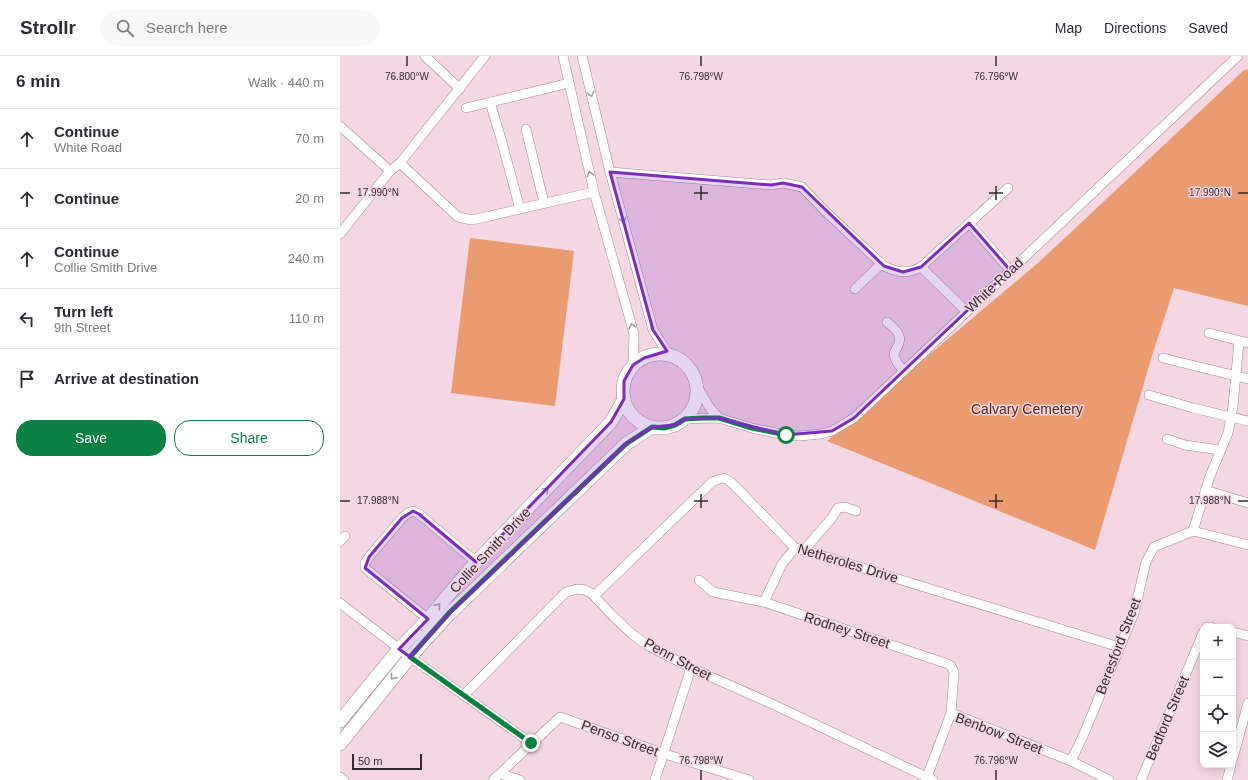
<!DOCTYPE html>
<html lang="en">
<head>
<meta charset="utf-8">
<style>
  :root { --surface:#fff; --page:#f7f7f7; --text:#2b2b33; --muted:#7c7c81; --line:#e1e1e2; --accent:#0b8043 }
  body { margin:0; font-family:Arial,sans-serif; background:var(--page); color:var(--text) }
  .controls { position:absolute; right:12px; bottom:12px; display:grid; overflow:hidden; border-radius:8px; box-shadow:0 2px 10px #0003 }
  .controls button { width:36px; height:36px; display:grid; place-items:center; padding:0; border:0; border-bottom:1px solid var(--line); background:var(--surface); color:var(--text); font:20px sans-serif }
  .scale { position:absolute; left:12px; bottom:10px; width:70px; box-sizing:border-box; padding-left:4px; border:2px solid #352a2f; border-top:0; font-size:11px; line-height:14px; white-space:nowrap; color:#352a2f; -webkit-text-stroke:3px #f5d7e4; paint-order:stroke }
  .stop { position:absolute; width:12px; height:12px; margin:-9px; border:3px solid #0b8043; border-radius:50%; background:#fff }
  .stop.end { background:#0b8043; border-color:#fff; box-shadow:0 1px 4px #0008 }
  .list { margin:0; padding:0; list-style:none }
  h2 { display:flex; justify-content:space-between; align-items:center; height:52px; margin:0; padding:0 16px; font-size:17px }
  h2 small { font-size:13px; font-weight:400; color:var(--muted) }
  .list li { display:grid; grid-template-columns:26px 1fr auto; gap:12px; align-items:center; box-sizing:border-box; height:60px; padding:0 16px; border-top:1px solid var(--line) }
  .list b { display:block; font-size:15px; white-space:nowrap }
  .list p { margin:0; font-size:13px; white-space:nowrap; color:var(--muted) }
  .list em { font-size:13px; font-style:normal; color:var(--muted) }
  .actions { display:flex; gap:8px; padding:12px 16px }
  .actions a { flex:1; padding:9px 0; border:1px solid var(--accent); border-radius:16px; text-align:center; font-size:14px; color:var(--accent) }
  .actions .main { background:var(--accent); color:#fff }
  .icon { flex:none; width:22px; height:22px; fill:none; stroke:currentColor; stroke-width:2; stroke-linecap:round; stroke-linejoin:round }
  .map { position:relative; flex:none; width:908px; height:724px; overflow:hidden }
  header { display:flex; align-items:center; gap:24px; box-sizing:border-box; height:56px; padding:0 20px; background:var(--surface); border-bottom:1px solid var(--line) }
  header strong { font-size:19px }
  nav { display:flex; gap:22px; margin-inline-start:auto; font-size:14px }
  .search { width:280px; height:36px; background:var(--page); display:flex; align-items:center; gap:10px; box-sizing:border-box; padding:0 14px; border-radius:22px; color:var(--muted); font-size:15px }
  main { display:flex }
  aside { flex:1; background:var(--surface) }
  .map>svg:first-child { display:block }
  .green { fill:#eb9b70 }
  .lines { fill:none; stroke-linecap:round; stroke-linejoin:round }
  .street-casing { stroke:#a38893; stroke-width:10 }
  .secondary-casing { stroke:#a38893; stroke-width:14 }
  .street { stroke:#fff; stroke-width:9 }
  .secondary { stroke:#fff; stroke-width:13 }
  .oneway { stroke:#a49fa1 }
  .route { stroke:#0b8043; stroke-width:5 }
  .marked { fill:#7b2cbf; fill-opacity:0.2; stroke:#7b2cbf; stroke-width:3; stroke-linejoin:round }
  .ticks { fill:none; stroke:#352a2f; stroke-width:1.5 }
  .labels { text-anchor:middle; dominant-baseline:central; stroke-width:3; stroke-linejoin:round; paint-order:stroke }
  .street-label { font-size:14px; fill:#352a2f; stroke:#f5d7e4 }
  .park-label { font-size:14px; fill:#4c2812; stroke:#f5d7e4 }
  .ticks-label { font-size:10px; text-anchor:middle; fill:#352a2f; stroke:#f5d7e4; stroke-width:3; stroke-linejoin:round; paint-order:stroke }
</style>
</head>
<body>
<header>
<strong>Strollr</strong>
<div class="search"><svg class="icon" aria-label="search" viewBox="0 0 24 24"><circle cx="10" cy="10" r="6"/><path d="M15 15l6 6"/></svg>Search here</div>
<nav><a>Map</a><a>Directions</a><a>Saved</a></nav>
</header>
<main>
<aside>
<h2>6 min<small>Walk · 440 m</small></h2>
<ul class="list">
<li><svg class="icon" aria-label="ahead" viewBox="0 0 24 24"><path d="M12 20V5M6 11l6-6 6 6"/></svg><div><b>Continue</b><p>White Road</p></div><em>70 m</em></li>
<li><svg class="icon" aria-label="ahead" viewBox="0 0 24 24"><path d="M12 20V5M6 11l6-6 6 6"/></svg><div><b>Continue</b></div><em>20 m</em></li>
<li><svg class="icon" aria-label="ahead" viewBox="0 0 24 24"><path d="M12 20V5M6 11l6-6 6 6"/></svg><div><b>Continue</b><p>Collie Smith Drive</p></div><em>240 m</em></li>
<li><svg class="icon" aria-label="left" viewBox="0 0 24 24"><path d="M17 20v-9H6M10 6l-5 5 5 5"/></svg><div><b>Turn left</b><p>9th Street</p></div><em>110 m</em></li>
<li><svg class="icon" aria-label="arrive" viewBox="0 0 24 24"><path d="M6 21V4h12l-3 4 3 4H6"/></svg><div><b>Arrive at destination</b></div></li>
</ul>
<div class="actions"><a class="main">Save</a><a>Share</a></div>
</aside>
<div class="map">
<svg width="908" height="724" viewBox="0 0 908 724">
  <rect width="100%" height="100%" fill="#f5d7e4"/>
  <g class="green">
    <polygon points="908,13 908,250 834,232 811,303 755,494 487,385 698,207 904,14"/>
    <polygon points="130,182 234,195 215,350 111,337"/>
  </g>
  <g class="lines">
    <defs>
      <g id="street">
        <polyline points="85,0 120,33"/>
        <polyline points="223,0 254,136 294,278 293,309"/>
        <polyline points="242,0 270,116 313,274 329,299"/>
        <polyline points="150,46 161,83 180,153"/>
        <polyline points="126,52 229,27"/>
        <polyline points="0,70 50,115"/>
        <polyline points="186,73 204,147"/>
        <polyline points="60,107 118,161 132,164 254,136"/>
        <path d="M270 116 431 129 443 127 462 131 486 156 544 210C558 217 567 218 581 211L668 132"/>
        <polyline points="629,167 670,214"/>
        <polyline points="0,178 50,115 60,107 145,0"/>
        <polyline points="581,211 626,255"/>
        <polyline points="515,233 542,207"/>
        <path d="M547 266C553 271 562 278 559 287 558 291 555 294 554 298 554 304 560 310 563 315"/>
        <polyline points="869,277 908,287"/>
        <polyline points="899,285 893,350 888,377 870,420 853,475 908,489"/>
        <polyline points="823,302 908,323"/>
        <polyline points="358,332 370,352 379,362"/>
        <polyline points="809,339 853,352 908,365"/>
        <polyline points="345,363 379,362 412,372 445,379 459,380 481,378 492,375 514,362 898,0"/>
        <polyline points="827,383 845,389 880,394"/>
        <polyline points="865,434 908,447"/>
        <polyline points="0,485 5,480"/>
        <polyline points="464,494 491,463 498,452 505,451 516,455"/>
        <polyline points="359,524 373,536 424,546 608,608 611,610 614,616 611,657"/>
        <path d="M255 539 372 426C384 421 384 420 395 430L455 492 464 494 779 591"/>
        <polyline points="424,546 442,508 455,492"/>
        <polyline points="0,547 70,601 191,687"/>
        <polyline points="88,563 25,512 25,507 29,501 62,462 68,457 73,455 79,458 136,506"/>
        <polyline points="867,571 871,571"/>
        <polyline points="893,576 908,580"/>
        <polyline points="124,639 226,536 237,533 245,534 251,537 272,559 292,578 307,589 351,612 430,647 593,724"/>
        <polyline points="893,702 908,647"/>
        <polyline points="731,705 743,680 794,557 806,506 814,491 853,475"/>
        <polyline points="161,718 180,724"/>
        <polyline points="0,721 4,724"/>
        <polyline points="587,721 611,657 731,705 769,724"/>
        <polyline points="153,724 220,661 325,698 409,724"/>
        <polyline points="315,724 351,612"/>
        <polyline points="801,724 863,577"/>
        <polyline points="887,724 891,709"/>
      </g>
      <g id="secondary">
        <circle cx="320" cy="335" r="37"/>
        <polyline points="0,665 59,593 88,563 136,506 271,366 284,343"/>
        <polyline points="0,688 70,601 110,557 286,388 312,371"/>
      </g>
    </defs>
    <use href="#street" class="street-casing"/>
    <use href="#secondary" class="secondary-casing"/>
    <use href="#street" class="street"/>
    <use href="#secondary" class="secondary"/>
  </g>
  <defs><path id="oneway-chevron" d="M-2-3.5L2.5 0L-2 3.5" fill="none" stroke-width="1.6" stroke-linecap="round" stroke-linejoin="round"/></defs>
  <g class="oneway">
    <use href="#oneway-chevron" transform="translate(251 38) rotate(76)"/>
    <use href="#oneway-chevron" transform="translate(250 118) rotate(-103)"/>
    <use href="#oneway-chevron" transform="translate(283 164) rotate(75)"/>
    <use href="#oneway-chevron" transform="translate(292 270) rotate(-105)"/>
    <use href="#oneway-chevron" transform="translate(206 434) rotate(-46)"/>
    <use href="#oneway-chevron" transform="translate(98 550) rotate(-50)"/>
    <use href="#oneway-chevron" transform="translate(53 621) rotate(129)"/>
  </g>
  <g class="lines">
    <polyline class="route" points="191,687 70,601 110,556 286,388 312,371 324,372 335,369 345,363 362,362 379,362 412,372 446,379"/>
  </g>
  <path class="marked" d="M270 116 431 129 443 127 462 131 544 210 563 216 581 211 629 167 670 214 514 362 492 375 445 379 379 362 345 363 335 369 312 371 286 388 110 557 70 601 59 593 88 563 25 512 29 501 62 462 73 455 79 458 136 506 271 366 284 343V325L293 309 304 302 327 295 313 274Z"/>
  <path class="ticks" d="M67 0V10M361 0V10M656 0V10M361 130V144M656 130V144M0 137H10M354 137H368M649 137H663M898 137H908M361 438V452M656 438V452M0 445H10M354 445H368M649 445H663M898 445H908M361 714V724M656 714V724"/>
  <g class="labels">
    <g class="street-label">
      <text transform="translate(654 229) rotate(-43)">White Road</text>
      <text transform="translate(150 494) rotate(-47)">Collie Smith Drive</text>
      <text transform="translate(508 507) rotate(17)">Netheroles Drive</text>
      <text transform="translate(507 574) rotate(18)">Rodney Street</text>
      <text transform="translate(778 590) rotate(-69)">Beresford Street</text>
      <text transform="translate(338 603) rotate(28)">Penn Street</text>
      <text transform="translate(827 662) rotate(-67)">Bedford Street</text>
      <text transform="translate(659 677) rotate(21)">Benbow Street</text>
      <text transform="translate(280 682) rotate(20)">Penso Street</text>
    </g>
    <g class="park-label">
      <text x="687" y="353">Calvary Cemetery</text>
    </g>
  </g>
  <g class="ticks-label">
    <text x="67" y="24">76.800°W</text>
    <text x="361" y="24">76.798°W</text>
    <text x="656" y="24">76.796°W</text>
    <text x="38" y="140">17.990°N</text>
    <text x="870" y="140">17.990°N</text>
    <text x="38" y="448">17.988°N</text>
    <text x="870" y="448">17.988°N</text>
    <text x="361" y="708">76.798°W</text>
    <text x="656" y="708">76.796°W</text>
  </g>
</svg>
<div class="controls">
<button>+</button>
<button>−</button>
<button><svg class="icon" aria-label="locate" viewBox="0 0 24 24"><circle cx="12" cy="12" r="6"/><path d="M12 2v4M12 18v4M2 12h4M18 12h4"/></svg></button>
<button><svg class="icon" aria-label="layers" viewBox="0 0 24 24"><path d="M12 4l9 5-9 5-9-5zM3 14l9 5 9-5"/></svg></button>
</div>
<div class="scale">50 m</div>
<div class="stop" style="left:446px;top:379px"></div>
<div class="stop end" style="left:191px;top:687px"></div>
</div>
</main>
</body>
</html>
